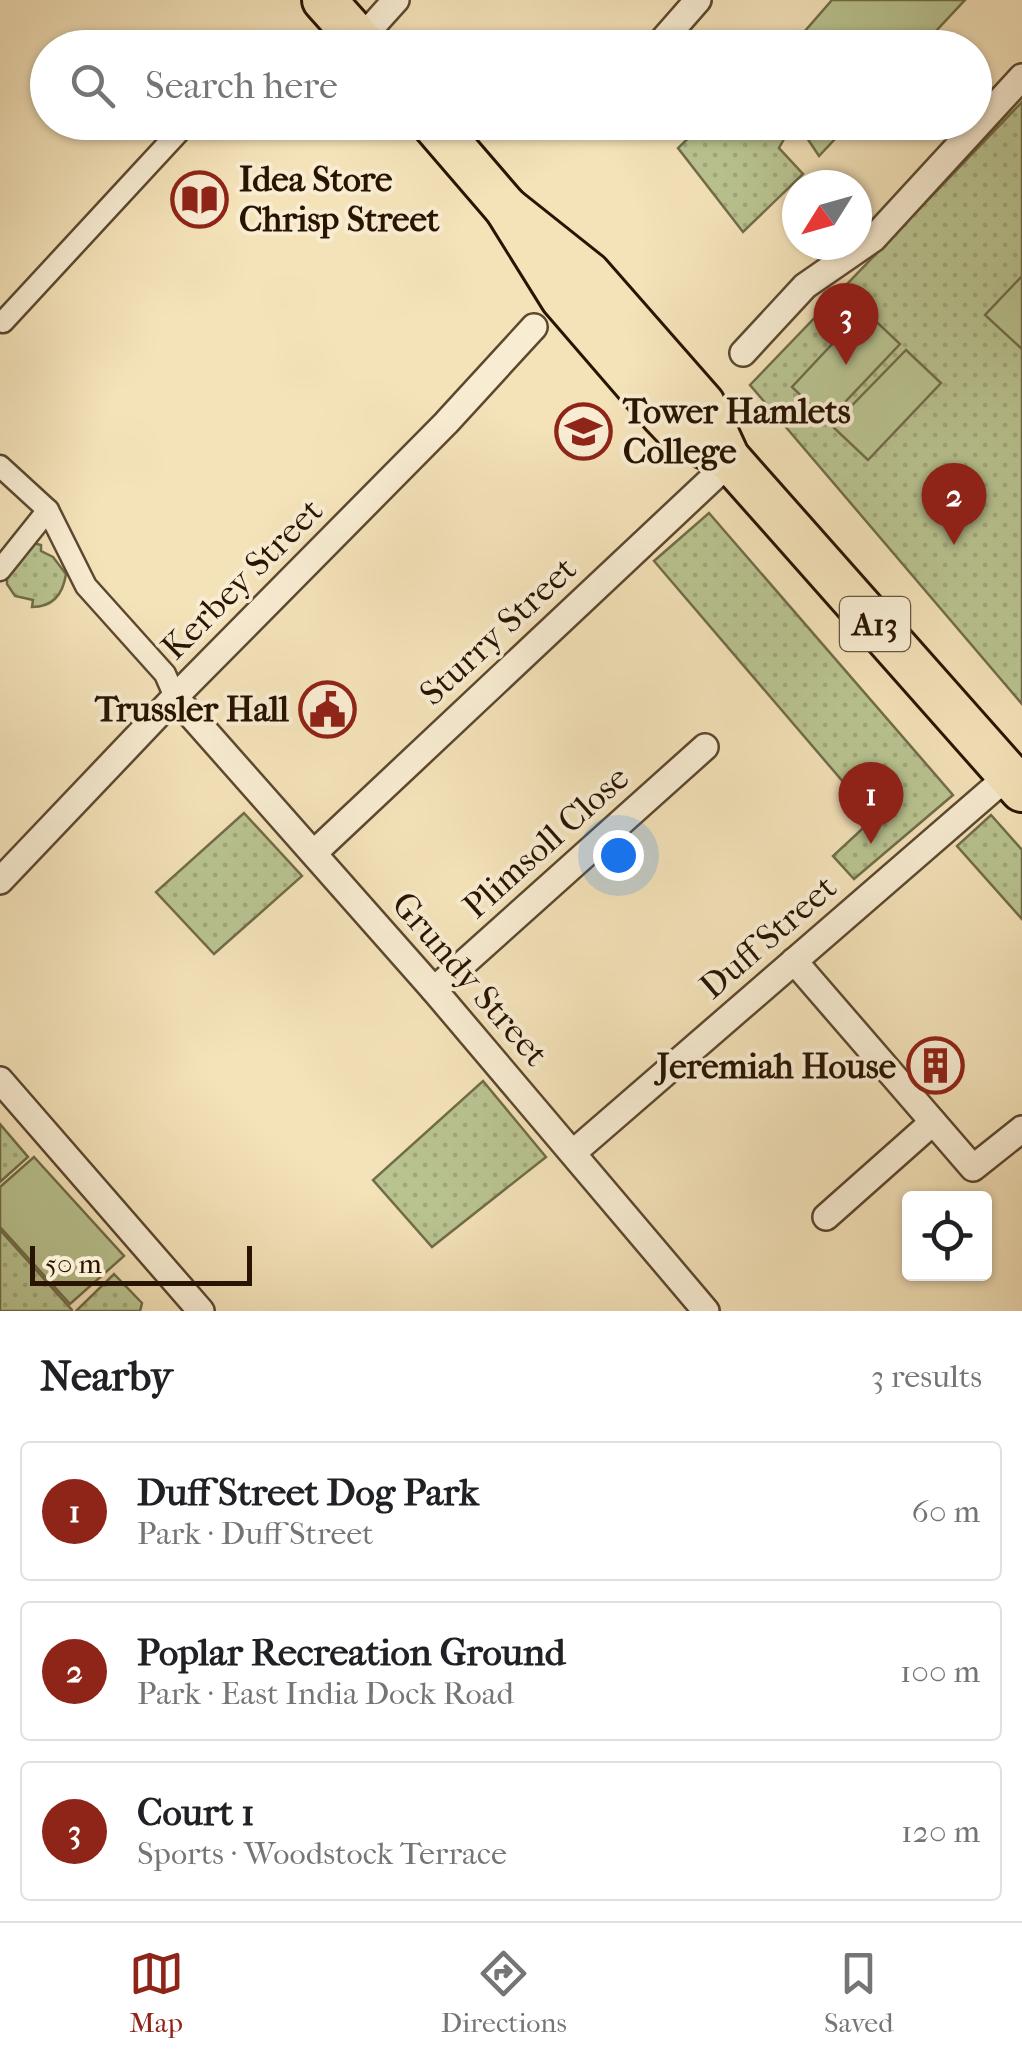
<!DOCTYPE html>
<html lang="en">
<head>
<meta charset="utf-8">
<style>
  :root { --surface:#fff; --page:#f6f6f6; --text:#202124; --muted:#757577; --line:#e0e0e0; --accent:#8f2418 }
  body { margin:0; font-family:"IM FELL French Canon",serif; background:var(--page); color:var(--text) }
  .controls { position:absolute; right:30px; bottom:30px; display:grid; overflow:hidden; border-radius:10px; box-shadow:0 2px 8px #0004 }
  .controls button { width:90px; height:90px; display:grid; place-items:center; padding:0; border:0; border-bottom:2px solid var(--line); background:var(--surface); color:var(--text); font:50px sans-serif }
  .compass { position:absolute; left:782px; top:170px; width:90px; height:90px; border-radius:50%; background:var(--surface); box-shadow:0 2px 8px #0004; rotate:233deg }
  .scale { position:absolute; left:30px; bottom:25px; width:222px; box-sizing:border-box; padding-left:10px; border:5px solid #291401; border-top:0; font-size:28px; line-height:35px; white-space:nowrap; color:#291401; -webkit-text-stroke:8px #f8ecd2; paint-order:stroke }
  .you { position:absolute; left:618px; top:855px; width:35px; height:35px; margin:-25px; border:8px solid #fff; border-radius:50%; background:#1a73e8; box-shadow:0 0 0 15px #1a73e833 }
  .badge { display:grid; place-items:center; width:65px; height:65px; border-radius:50%; background:var(--accent); color:#fff; font-size:32px; font-weight:700 }
  .pin { position:absolute; translate:-50% -82px; filter:drop-shadow(0 2px 5px #0008) }
  .pin::after { content:''; position:absolute; top:52px; width:35px; height:30px; background:inherit; clip-path:polygon(0 0,100% 0,50% 100%) }
  .list { margin:0; padding:0; list-style:none }
  h2 { display:flex; justify-content:space-between; align-items:center; height:130px; margin:0; padding:0 40px; font-size:42px }
  h2 small { font-size:32px; font-weight:400; color:var(--muted) }
  .list li { display:grid; grid-template-columns:65px 1fr auto; gap:30px; align-items:center; box-sizing:border-box; height:140px; margin:0 20px 20px; padding:0 20px; border:2px solid var(--line); border-radius:10px }
  .list b { display:block; font-size:38px; white-space:nowrap }
  .list p { margin:0; font-size:32px; white-space:nowrap; color:var(--muted) }
  .list em { font-size:32px; font-style:normal; color:var(--muted) }
  .icon { flex:none; width:55px; height:55px; fill:none; stroke:currentColor; stroke-width:2; stroke-linecap:round; stroke-linejoin:round }
  .map { position:relative; flex:none; width:1022px; height:1311px; overflow:hidden }
  .search { position:absolute; background:var(--surface); box-shadow:0 2px 8px #0004; left:30px; right:30px; top:30px; height:110px; display:flex; align-items:center; gap:25px; box-sizing:border-box; padding:0 35px; border-radius:55px; color:var(--muted); font-size:38px }
  .sheet { height:610px; background:var(--surface) }
  nav { display:flex; justify-content:space-around; align-items:center; box-sizing:border-box; height:140px; border-top:2px solid var(--line); background:var(--surface); font-size:28px; color:var(--muted) }
  nav a { display:grid; justify-items:center; gap:5px }
  nav .on { color:var(--accent) }
  .map>svg:first-child { display:block }
  .grass { fill:url(#grass-dots); stroke:#716c49; stroke-width:2.5 }
  .garden { fill:#b9c491; stroke:#716c49; stroke-width:2.5 }
  .lines { fill:none; stroke-linecap:round; stroke-linejoin:round }
  .pedestrian-casing { stroke:#5c482f; stroke-width:25 }
  .minor-casing { stroke:#5c482f; stroke-width:30 }
  .trunk-casing { stroke:#291401; stroke-width:48 }
  .pedestrian { stroke:#f8ecd2; stroke-width:20 }
  .minor { stroke:#f8ecd2; stroke-width:25 }
  .trunk { stroke:#f4e2b9; stroke-width:42 }
  .labels { text-anchor:middle; dominant-baseline:central; stroke-width:8; stroke-linejoin:round; paint-order:stroke }
  .shield { fill:#f8ecd2; stroke:#675540; stroke-width:2.5 }
  .shield-label { font-size:32px; font-weight:bold; fill:#291401 }
  .poi-label { font-size:35px; font-weight:bold; fill:#291401; stroke:#f8ecd2; text-anchor:start }
  .street-label { font-size:35px; fill:#291401; stroke:#f8ecd2 }
</style>
</head>
<body>
<div class="map">
<svg width="1022" height="1311" viewBox="0 0 1022 1311">
  <defs>
    <pattern id="grass-dots" width="8" height="8" patternUnits="userSpaceOnUse" patternTransform="scale(2.5)"><rect width="8" height="8" fill="#b9c491"/><path d="M2 2h.1M6 6h.1" fill="none" stroke="#9fa87b" stroke-width="1.8" stroke-linecap="round"/></pattern>
  </defs>
  <rect width="100%" height="100%" fill="#f4e2b9"/>
  <filter id="stains"><feTurbulence type="fractalNoise" baseFrequency=".002" numOctaves="4"/><feColorMatrix values="0 0 0 0 .2 0 0 0 0 .09 0 0 0 0 .02 0 0 0 .5 -.17"/></filter>
  <radialGradient id="worn" r=".72"><stop offset=".6" stop-color="#630" stop-opacity="0"/><stop offset="1" stop-color="#630" stop-opacity=".3"/></radialGradient>
  <g class="grass">
    <polygon points="1022,102 1022,704 750,385"/>
    <polygon points="704,123 793,123 779,148 803,174 743,232 678,148"/>
    <polygon points="709,513 953,795 854,879 833,856 874,818 654,561"/>
    <path d="M33 543 41 545V551L53 557 66 574C63 594 53 607 32 607L33 600 15 596 7 584V569Z"/>
    <polygon points="244,813 302,876 214,954 156,892"/>
    <polygon points="991,815 1022,850 1022,919 957,846"/>
    <polygon points="483,1081 546,1157 432,1247 373,1180"/>
    <polygon points="0,1124 28,1157 0,1182"/>
    <polygon points="0,1230 72,1310 72,1311 0,1311"/>
    <polygon points="114,1274 142,1303 140,1311 76,1311"/>
  </g>
  <g class="garden">
    <polygon points="832,0 965,0 921,47 791,47"/>
    <polygon points="797,123 850,123 819,156"/>
    <polygon points="1022,276 1022,349 985,315"/>
    <polygon points="864,310 900,344 827,421 792,387"/>
    <polygon points="906,350 941,383 868,460 832,426"/>
    <polygon points="34,1157 124,1256 70,1304 0,1227 0,1187"/>
  </g>
  <g class="lines">
    <defs>
      <g id="pedestrian">
        <polyline points="3,322 188,122"/>
        <polyline points="0,466 48,510 86,586 165,674 175,697"/>
        <polyline points="0,570 48,510"/>
      </g>
      <g id="minor">
        <polyline points="360,40 396,0"/>
        <polyline points="656,48 698,0"/>
        <polyline points="743,353 805,286 873,239 1022,77"/>
        <polyline points="175,697 434,990 706,1311"/>
        <polyline points="314,853 731,461"/>
        <polyline points="0,881 175,697 446,423 534,327"/>
        <polyline points="794,961 973,1168 1022,1129"/>
        <polyline points="434,990 705,747"/>
        <polyline points="0,1080 201,1311"/>
        <polyline points="574,1152 1016,769"/>
        <polyline points="826,1217 933,1122"/>
      </g>
      <g id="trunk">
        <polyline points="324,0 367,48"/>
        <polyline points="432,122 506,208 562,298 663,415 683,436 728,458"/>
        <polyline points="506,208 589,274 703,404 728,458 1022,790"/>
      </g>
    </defs>
    <use href="#pedestrian" class="pedestrian-casing"/>
    <use href="#minor" class="minor-casing"/>
    <use href="#trunk" class="trunk-casing"/>
    <use href="#pedestrian" class="pedestrian"/>
    <use href="#minor" class="minor"/>
    <use href="#trunk" class="trunk"/>
  </g>
  <defs>
    <symbol id="library-ring" viewBox="-11 -11 22 22"><circle r="9.5" fill="#f8ecd2" stroke="#8f2418" stroke-width="1.5"/><path d="M-6-4Q-3-5.5-.7-3.5V5Q-3 3-6 4ZM6-4Q3-5.5 .7-3.5V5Q3 3 6 4Z" fill="#8f2418"/></symbol>
    <symbol id="university-ring" viewBox="-11 -11 22 22"><circle r="9.5" fill="#f8ecd2" stroke="#8f2418" stroke-width="1.5"/><path d="M0-5L7-2L0 1L-7-2ZM-4 1L0 2.5L4 1V4Q0 6-4 4Z" fill="#8f2418"/></symbol>
    <symbol id="civic-ring" viewBox="-11 -11 22 22"><circle r="9.5" fill="#f8ecd2" stroke="#8f2418" stroke-width="1.5"/><path d="M-.6-6.5H3V-4.5H.6V-3L4-1V1h2V6H-6V1h2V-1L-.6-3ZM-1.2 2.5V6h2.4V2.5Z" fill="#8f2418"/></symbol>
    <symbol id="building-ring" viewBox="-11 -11 22 22"><circle r="9.5" fill="#f8ecd2" stroke="#8f2418" stroke-width="1.5"/><path d="M-4-6H4V6H1V3H-1V6H-4ZM-2.5-4.3h1.7v1.8h-1.7ZM.8-4.3h1.7v1.8H.8ZM-2.5-1h1.7V.8h-1.7ZM.8-1h1.7V.8H.8Z" fill="#8f2418"/></symbol>
  </defs>
  <g fill-rule="evenodd">
    <use href="#library-ring" x="168" y="168" width="63" height="63"/>
    <use href="#university-ring" x="552" y="400" width="63" height="63"/>
    <use href="#civic-ring" x="296" y="678" width="63" height="63"/>
    <use href="#building-ring" x="904" y="1034" width="63" height="63"/>
  </g>
  <g class="labels">
    <rect class="shield" x="840" y="597" width="70" height="54" rx="8"/>
    <g class="shield-label">
      <text x="875" y="624">A13</text>
    </g>
    <g class="poi-label">
      <text x="239" y="179">Idea Store<tspan x="239" dy="40">Chrisp Street</tspan></text>
      <text x="623" y="411">Tower Hamlets<tspan x="623" dy="40">College</tspan></text>
      <text x="289" y="709" text-anchor="end">Trussler Hall</text>
      <text x="896" y="1066" text-anchor="end">Jeremiah House</text>
    </g>
    <g class="street-label">
      <text transform="translate(242 579) rotate(-45)">Kerbey Street</text>
      <text transform="translate(498 631) rotate(-43)">Sturry Street</text>
      <text transform="translate(546 842) rotate(-42)">Plimsoll Close</text>
      <text transform="translate(768 937) rotate(-41)">Duff Street</text>
      <text transform="translate(470 979) rotate(49)">Grundy Street</text>
    </g>
  </g>
  <rect width="100%" height="100%" filter="url(#stains)"/>
  <rect width="100%" height="100%" fill="url(#worn)"/>
</svg>
<div class="controls">
<button><svg class="icon" aria-label="locate" viewBox="0 0 24 24"><circle cx="12" cy="12" r="6"/><path d="M12 2v4M12 18v4M2 12h4M18 12h4"/></svg></button>
</div>
<svg class="compass" viewBox="-18 -18 36 36"><path d="M0-13l5 13h-10z" fill="#e53935"/><path d="M0 13l5-13h-10z" fill="#757577"/></svg>
<div class="scale">50 m</div>
<div class="you"></div>
<div class="pin badge" style="left:871px;top:844px">1</div>
<div class="pin badge" style="left:954px;top:545px">2</div>
<div class="pin badge" style="left:846px;top:365px">3</div>
<div class="search"><svg class="icon" aria-label="search" viewBox="0 0 24 24"><circle cx="10" cy="10" r="6"/><path d="M15 15l6 6"/></svg>Search here</div>
</div>
<section class="sheet">
<h2>Nearby<small>3 results</small></h2>
<ul class="list">
<li><span class="badge">1</span><div><b>Duff Street Dog Park</b><p>Park · Duff Street</p></div><em>60 m</em></li>
<li><span class="badge">2</span><div><b>Poplar Recreation Ground</b><p>Park · East India Dock Road</p></div><em>100 m</em></li>
<li><span class="badge">3</span><div><b>Court 1</b><p>Sports · Woodstock Terrace</p></div><em>120 m</em></li>
</ul>
</section>
<nav>
<a class="on"><svg class="icon" aria-label="map" viewBox="0 0 24 24"><path d="M3 6l6-2 6 2 6-2v14l-6 2-6-2-6 2zM9 4v14M15 6v14"/></svg>Map</a>
<a><svg class="icon" aria-label="directions" viewBox="0 0 24 24"><path d="M12 3l9 9-9 9-9-9zM9 14v-3h6M13 9l2 2-2 2"/></svg>Directions</a>
<a><svg class="icon" aria-label="saved" viewBox="0 0 24 24"><path d="M7 4h10v16l-5-4-5 4z"/></svg>Saved</a>
</nav>
</body>
</html>
